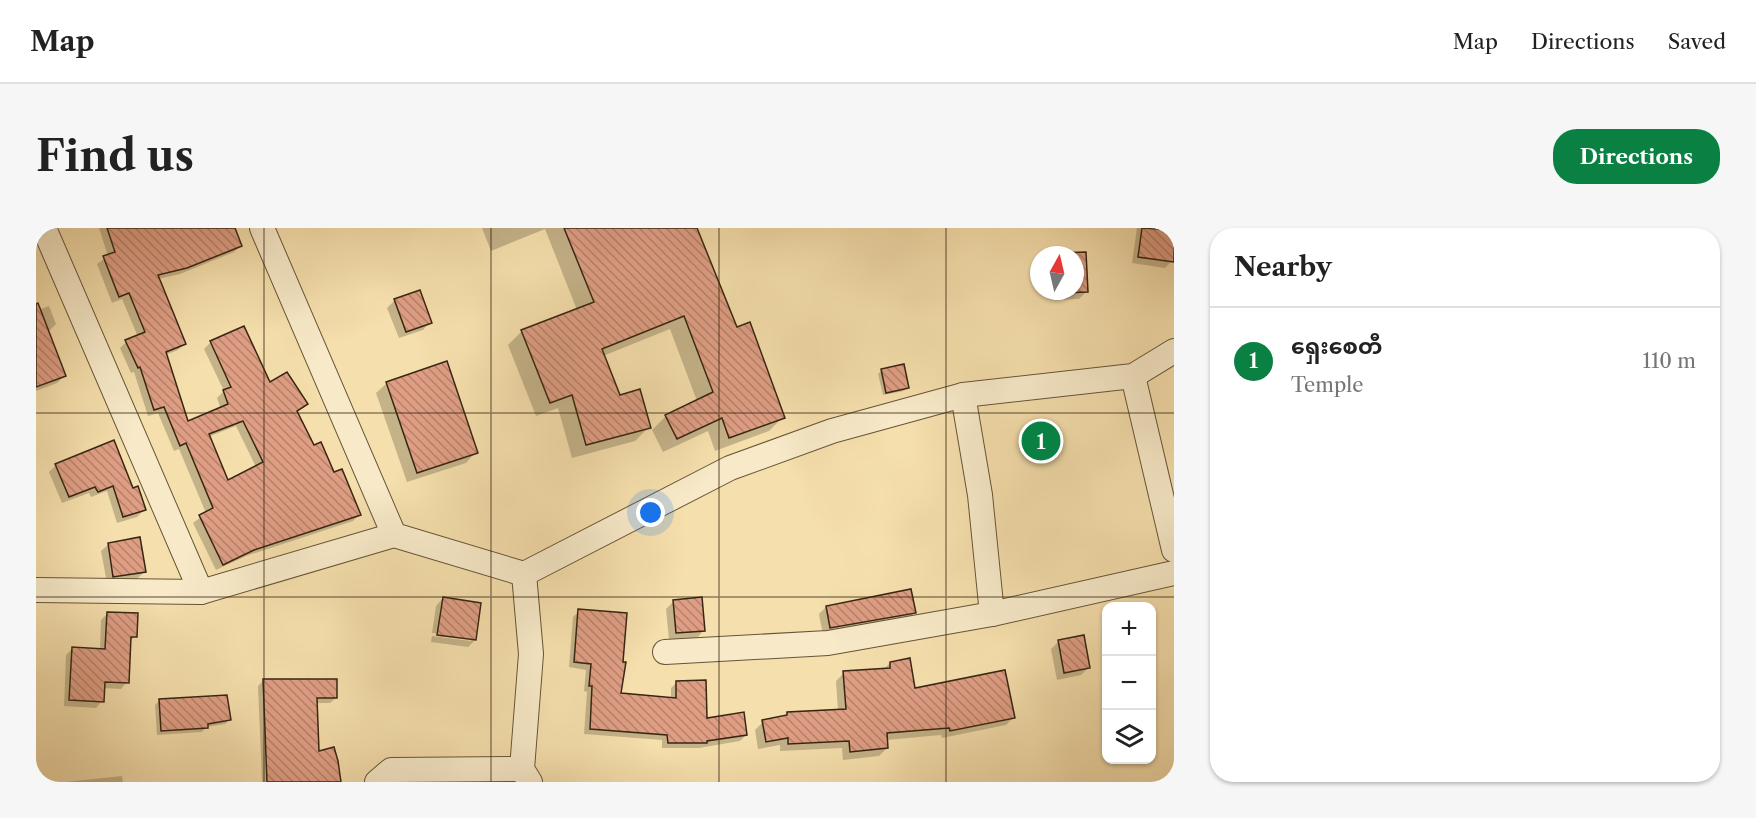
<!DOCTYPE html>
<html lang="en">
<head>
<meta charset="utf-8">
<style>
  :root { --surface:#fff; --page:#f6f6f6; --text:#222; --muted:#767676; --line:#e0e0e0; --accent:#0b8043 }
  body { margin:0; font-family:"Libre Caslon Text","Noto Sans Myanmar",serif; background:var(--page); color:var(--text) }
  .controls { position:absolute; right:18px; bottom:18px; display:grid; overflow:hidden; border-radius:12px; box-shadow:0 2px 4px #0004 }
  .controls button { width:54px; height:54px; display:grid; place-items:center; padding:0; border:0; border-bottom:2px solid var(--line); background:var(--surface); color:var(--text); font:30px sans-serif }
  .compass { position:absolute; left:994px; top:18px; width:54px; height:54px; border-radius:50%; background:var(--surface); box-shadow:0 2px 4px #0004; rotate:8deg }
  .you { position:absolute; left:615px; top:285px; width:21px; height:21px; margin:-15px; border:4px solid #fff; border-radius:50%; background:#1a73e8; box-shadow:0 0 0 9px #1a73e833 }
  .badge { display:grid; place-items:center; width:39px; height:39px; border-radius:50%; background:var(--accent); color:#fff; font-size:20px; font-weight:700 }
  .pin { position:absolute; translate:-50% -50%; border:3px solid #fff; box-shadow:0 2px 6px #0006 }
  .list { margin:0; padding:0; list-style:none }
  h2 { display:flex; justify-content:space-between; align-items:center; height:78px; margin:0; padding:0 24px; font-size:26px }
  h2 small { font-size:20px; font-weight:400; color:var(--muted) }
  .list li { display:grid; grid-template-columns:39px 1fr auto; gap:18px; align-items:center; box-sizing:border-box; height:108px; padding:0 24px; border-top:2px solid var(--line) }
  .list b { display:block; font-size:22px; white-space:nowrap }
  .list p { margin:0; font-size:20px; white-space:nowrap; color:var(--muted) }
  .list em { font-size:20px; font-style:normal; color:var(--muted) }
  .icon { flex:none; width:33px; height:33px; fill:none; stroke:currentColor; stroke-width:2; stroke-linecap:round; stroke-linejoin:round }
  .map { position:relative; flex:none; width:1138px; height:554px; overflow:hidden; border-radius:24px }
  header { display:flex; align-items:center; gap:36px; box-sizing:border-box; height:84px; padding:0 30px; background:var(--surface); border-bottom:2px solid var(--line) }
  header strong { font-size:28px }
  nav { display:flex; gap:33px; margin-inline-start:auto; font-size:21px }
  .intro { display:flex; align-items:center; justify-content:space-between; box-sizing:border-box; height:144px; padding:0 36px }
  h1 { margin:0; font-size:42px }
  .button { padding:15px 27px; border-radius:24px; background:var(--accent); color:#fff; font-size:21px; font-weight:700 }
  main { display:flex; gap:36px; padding:0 36px }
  aside { flex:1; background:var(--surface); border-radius:24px; box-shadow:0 2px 4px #0004 }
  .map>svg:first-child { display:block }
  .shadow { fill:#0003; fill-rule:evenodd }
  .building { fill:url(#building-back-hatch); stroke:#372612; stroke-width:1.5; fill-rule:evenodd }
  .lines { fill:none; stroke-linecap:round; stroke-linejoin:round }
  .minor-casing { stroke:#665438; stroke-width:26 }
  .minor { stroke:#f8eac9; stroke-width:24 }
  .grid { fill:none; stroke:#372612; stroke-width:1.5; stroke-opacity:0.55 }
</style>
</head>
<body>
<header>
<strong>Map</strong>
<nav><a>Map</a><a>Directions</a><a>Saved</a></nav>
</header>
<div class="intro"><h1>Find us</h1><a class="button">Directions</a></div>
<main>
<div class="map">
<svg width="1138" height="554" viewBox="0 0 1138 554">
  <defs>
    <pattern id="building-back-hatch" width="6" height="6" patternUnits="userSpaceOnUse" patternTransform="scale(1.5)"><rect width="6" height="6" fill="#df9e84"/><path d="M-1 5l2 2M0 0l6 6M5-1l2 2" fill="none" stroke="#b6816b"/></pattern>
  </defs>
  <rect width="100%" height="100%" fill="#f5dfac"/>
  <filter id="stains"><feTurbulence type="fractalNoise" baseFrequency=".00333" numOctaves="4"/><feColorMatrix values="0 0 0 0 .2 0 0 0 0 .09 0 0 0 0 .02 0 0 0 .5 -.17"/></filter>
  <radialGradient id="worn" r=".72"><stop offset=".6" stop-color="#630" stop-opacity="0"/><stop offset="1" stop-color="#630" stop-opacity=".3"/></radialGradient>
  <g class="shadow">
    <path d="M63 0H197L204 18 198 24 144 46 122 51 148 116 142 122 129 127 151 195 185 181 181 170 188 163 168 121 174 115 207 100 234 157 270 176 260 184 277 219 323 287 317 293 210 328 180 342 157 295 170 285 143 221 138 223 122 185 112 188 98 144 95 145 84 120 90 114 102 109 86 71 76 75 61 36 72 28ZM200 198 220 239 191 254 172 209Z"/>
    <polygon points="446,0 653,0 700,100 747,189 733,203 679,223 672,203 627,224 616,202 630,188 661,173 634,101 567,128 583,169 613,199 599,213 536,230 522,180 500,188 472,117 486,103 541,82 509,1 455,23"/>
    <polygon points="1101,0 1138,0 1136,33 1129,40 1096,35"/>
    <polygon points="1049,25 1050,64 1043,71 1016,72 1016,63 1039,63 1039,27 1021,27"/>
    <polygon points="359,72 394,94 387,102 363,110 351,80"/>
    <polygon points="13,78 20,96 13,103 28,148 21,155 0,163 0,83"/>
    <polygon points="846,142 871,159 868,163 847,167 842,146"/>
    <polygon points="351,155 440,224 430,235 371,254 340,165"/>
    <polygon points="20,237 96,262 108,282 101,289 81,295 71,263 55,269 53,265 26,275 13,244"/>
    <polygon points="73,316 108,344 101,351 71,355 65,323"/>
    <polygon points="407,370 439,412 432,419 395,414 396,408 435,413 435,410 396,405 400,378"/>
    <polygon points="638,373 668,402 661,410 633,412 630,381"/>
    <polygon points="790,379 878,385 871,392 787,407 783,386"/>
    <polygon points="543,383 584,466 635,471 635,460 641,454 669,491 710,507 704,513 663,520 626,520 626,512 548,506 551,464 548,463 550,442 533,439 537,389"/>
    <polygon points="72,385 99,408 93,415 91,454 85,461 67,460 66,473 60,480 28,478 30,427 36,421 64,422 65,392"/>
    <polygon points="1022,414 1053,439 1045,447 1021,452 1015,421"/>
    <polygon points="854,435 878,462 978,489 970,497 906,510 905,507 850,512 851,520 843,528 807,532 806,520 744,523 744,517 722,521 719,502 727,494 747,490 751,485 802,483 800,453 808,445 847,442"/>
    <polygon points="227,453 300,470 294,475 279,475 281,525 301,534 303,554 226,554 222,458"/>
    <polygon points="124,472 194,491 189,496 170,499 166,504 121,507 119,477"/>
    <polygon points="86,548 87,554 30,554"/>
  </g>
  <g class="building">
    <path d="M71 0H199L206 18 151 40 122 47 150 116 130 124 152 193 192 176 187 162 195 159 174 113 208 98 234 154 251 144 272 176 261 183 278 217 285 214 298 244 306 241 325 287 218 322 187 337 163 287 177 280 150 215 144 218 128 179 118 182 104 139 102 140 89 112 109 104 93 65 83 69 67 28 79 24ZM207 193 227 234 192 252 173 206Z"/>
    <polygon points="528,0 661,0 701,99 714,94 749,190 693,210 686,190 641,211 629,187 677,164 648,88 566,121 584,167 604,161 615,200 550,217 536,167 514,175 485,102 558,74"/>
    <polygon points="1106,0 1138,2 1138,34 1102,29"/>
    <polygon points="1050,24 1052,64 1023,65 1023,63 1039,63 1039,27 1021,27 1021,25"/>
    <polygon points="384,62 396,95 370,104 358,71"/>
    <polygon points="2,75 30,148 0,159 0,76"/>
    <polygon points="411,133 442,225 381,245 350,154"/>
    <polygon points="868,136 873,160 850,165 845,141"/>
    <polygon points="78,212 97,260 102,258 110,282 87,289 77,258 62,264 59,259 33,269 19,236"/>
    <polygon points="104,309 110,344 77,349 72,315"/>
    <polygon points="875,361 880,385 794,400 790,378"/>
    <polygon points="407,369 445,375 440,412 401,407"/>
    <polygon points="666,369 669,403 640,405 637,372"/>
    <polygon points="542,381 591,385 587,434 590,434 585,465 640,470 640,453 670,452 671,490 708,484 711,507 671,513 671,515 632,515 631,507 554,501 556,458 553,458 555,436 538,434"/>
    <polygon points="71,384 102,385 101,409 95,409 93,455 69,454 68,474 33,472 36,419 69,421"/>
    <polygon points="1048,407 1054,440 1028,445 1022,412"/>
    <polygon points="874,430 879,460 969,442 979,490 914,503 913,500 851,505 852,520 814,524 813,513 752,516 752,510 730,514 726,492 751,487 751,484 810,481 807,443 854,440 854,434"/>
    <polygon points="227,451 301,451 301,470 281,470 283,523 298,519 302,533 305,554 231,554"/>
    <polygon points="191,467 195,492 172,496 172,500 125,503 123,471"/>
  </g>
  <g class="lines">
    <defs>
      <g id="minor">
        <polyline points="226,0 358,307 488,346 694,240 796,203 927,167 1097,148 1138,123"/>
        <polyline points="1097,148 1138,322"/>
        <polyline points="927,167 944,267 956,386"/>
        <polyline points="488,346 495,426 486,541 494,554"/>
        <polyline points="0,362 165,364 8,0"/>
        <polyline points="165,364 358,307"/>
        <polyline points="629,424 792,415 956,386 1138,345"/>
        <polyline points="341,554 355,542 486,541"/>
      </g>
    </defs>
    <use href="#minor" class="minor-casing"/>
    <use href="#minor" class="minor"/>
  </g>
  <path class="grid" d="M228 0V554M455 0V554M683 0V554M910 0V554M0 185H1138M0 369H1138"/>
  <rect width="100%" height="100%" filter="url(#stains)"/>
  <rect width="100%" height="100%" fill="url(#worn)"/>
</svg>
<div class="controls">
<button>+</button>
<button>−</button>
<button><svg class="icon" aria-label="layers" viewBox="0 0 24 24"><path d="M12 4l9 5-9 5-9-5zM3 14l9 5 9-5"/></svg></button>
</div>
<svg class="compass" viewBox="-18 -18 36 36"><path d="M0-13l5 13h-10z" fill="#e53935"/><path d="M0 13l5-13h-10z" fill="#767676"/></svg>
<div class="you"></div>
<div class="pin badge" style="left:1005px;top:213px">1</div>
</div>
<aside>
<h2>Nearby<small></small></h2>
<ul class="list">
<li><span class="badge">1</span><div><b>ရှေးစေတီ</b><p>Temple</p></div><em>110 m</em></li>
</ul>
</aside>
</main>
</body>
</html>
